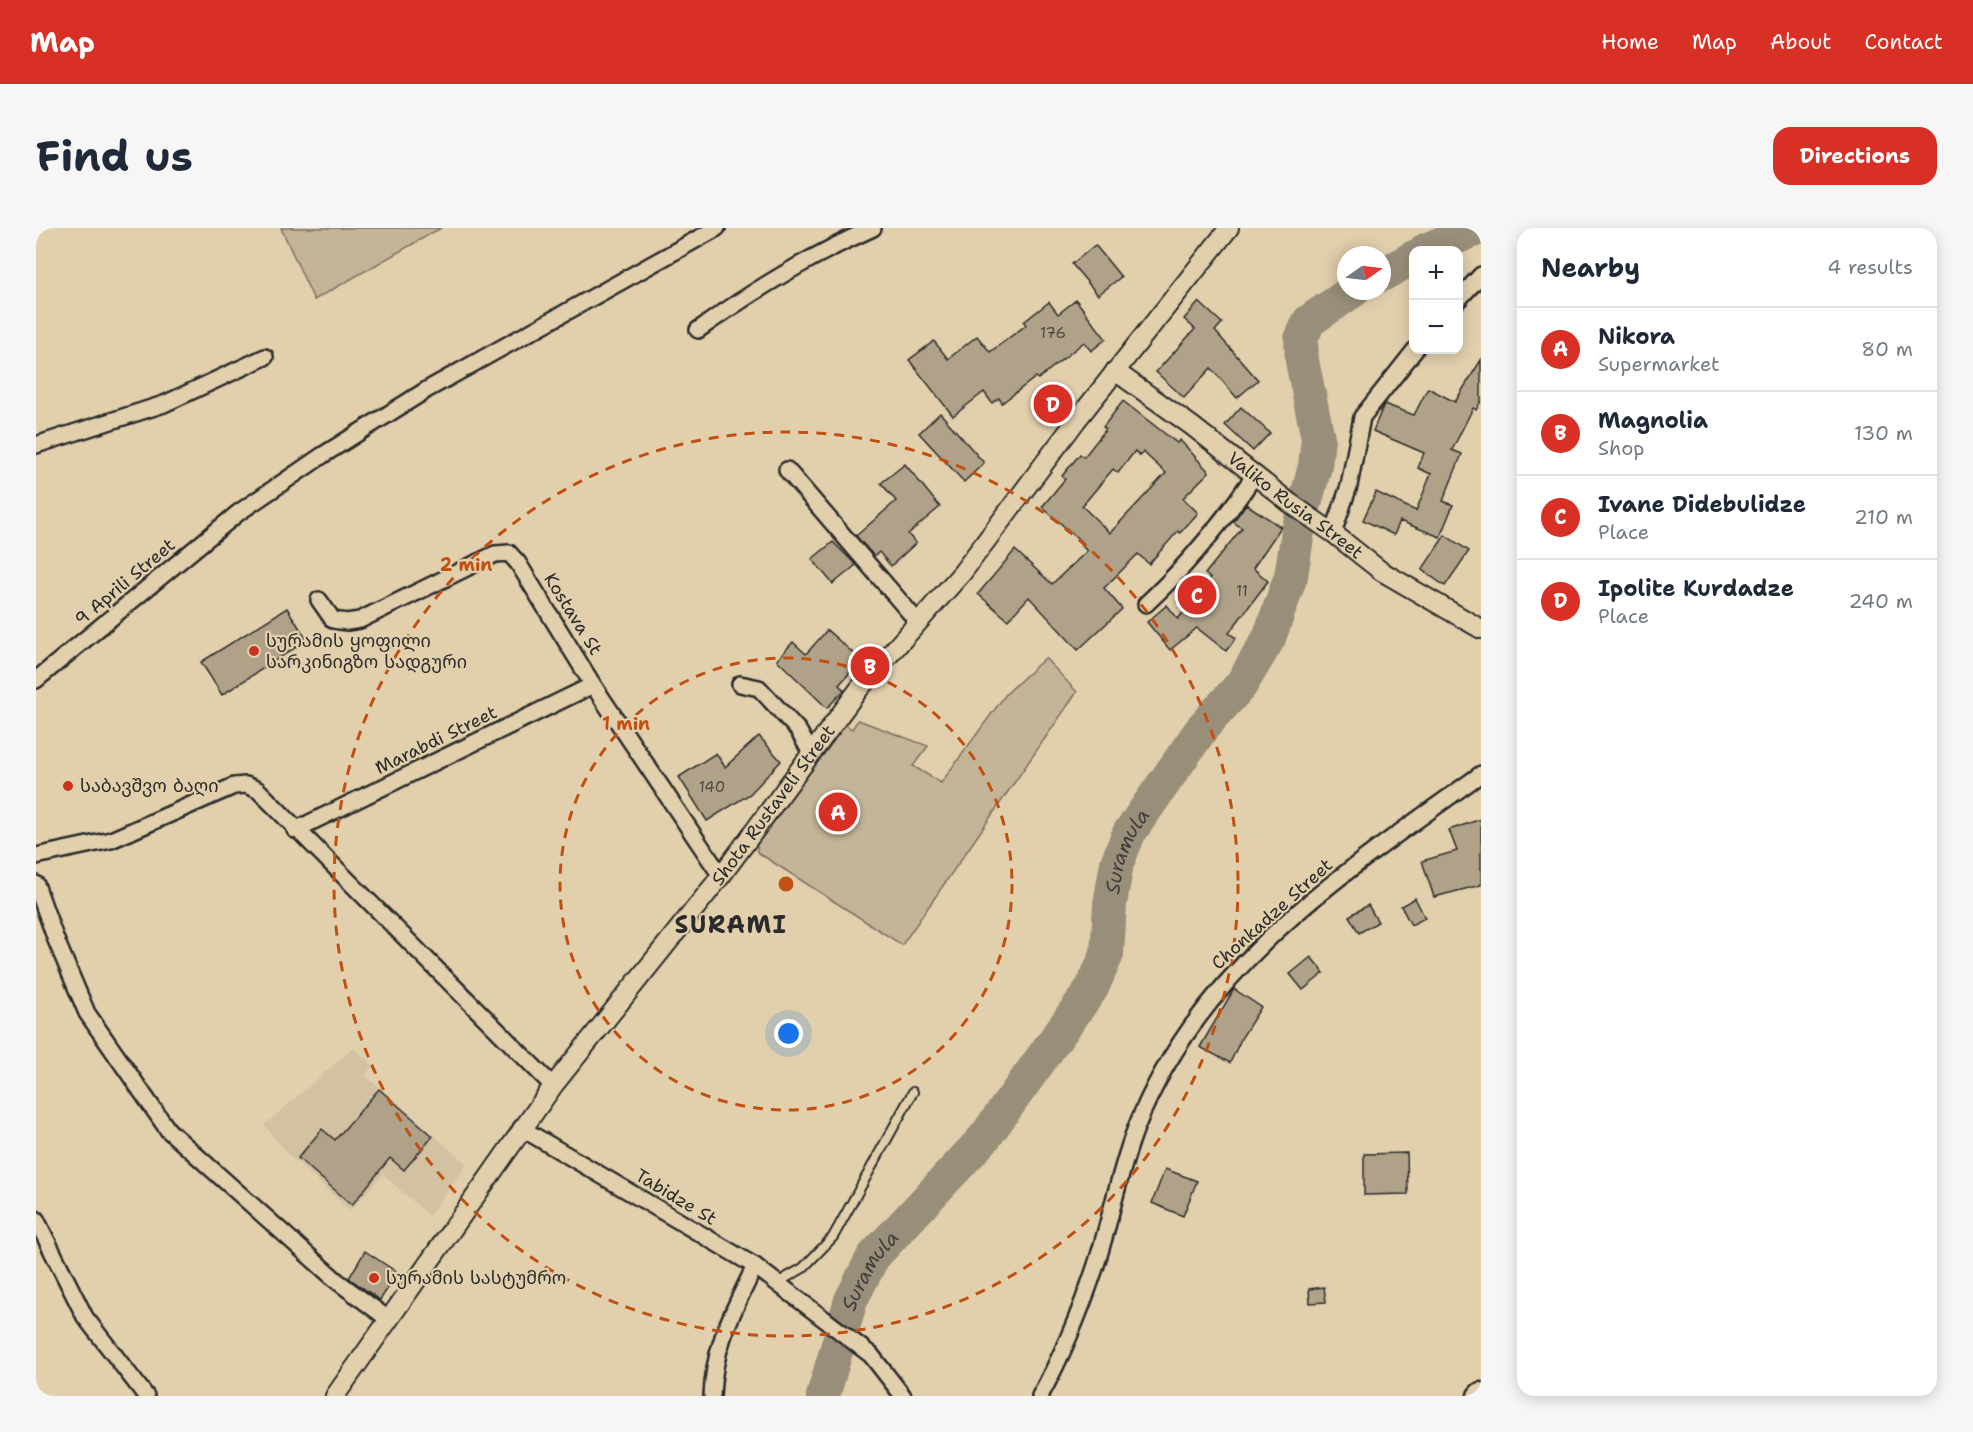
<!DOCTYPE html>
<html lang="en">
<head>
<meta charset="utf-8">
<style>
  :root { --surface:#fff; --page:#f6f6f7; --text:#1f2937; --muted:#747a83; --line:#e0e1e3; --accent:#d93025 }
  body { margin:0; font-family:"Shantell Sans","Noto Sans Georgian",sans-serif; background:var(--page); color:var(--text) }
  .controls { position:absolute; right:18px; top:18px; display:grid; overflow:hidden; border-radius:12px; box-shadow:0 3px 15px #0003 }
  .controls button { width:54px; height:54px; display:grid; place-items:center; padding:0; border:0; border-bottom:2px solid var(--line); background:var(--surface); color:var(--text); font:30px sans-serif }
  .compass { position:absolute; left:1301px; top:18px; width:54px; height:54px; border-radius:50%; background:var(--surface); box-shadow:0 3px 15px #0003; rotate:76deg }
  .you { position:absolute; left:753px; top:806px; width:21px; height:21px; margin:-15px; border:4px solid #fff; border-radius:50%; background:#1a73e8; box-shadow:0 0 0 9px #1a73e833 }
  .badge { display:grid; place-items:center; width:39px; height:39px; border-radius:50%; background:var(--accent); color:#fff; font-size:20px; font-weight:700 }
  .pin { position:absolute; translate:-50% -50%; border:3px solid #fff; box-shadow:0 2px 6px #0006 }
  .list { margin:0; padding:0; list-style:none }
  h2 { display:flex; justify-content:space-between; align-items:center; height:78px; margin:0; padding:0 24px; font-size:26px }
  h2 small { font-size:20px; font-weight:400; color:var(--muted) }
  .list li { display:grid; grid-template-columns:39px 1fr auto; gap:18px; align-items:center; box-sizing:border-box; height:84px; padding:0 24px; border-top:2px solid var(--line) }
  .list b { display:block; font-size:22px; white-space:nowrap }
  .list p { margin:0; font-size:20px; white-space:nowrap; color:var(--muted) }
  .list em { font-size:20px; font-style:normal; color:var(--muted) }
  .map { position:relative; flex:none; width:1445px; height:1168px; overflow:hidden; border-radius:18px }
  header { display:flex; align-items:center; gap:36px; box-sizing:border-box; height:84px; padding:0 30px; background:var(--accent); color:#fff }
  header strong { font-size:28px }
  nav { display:flex; gap:33px; margin-inline-start:auto; font-size:21px }
  .intro { display:flex; align-items:center; justify-content:space-between; box-sizing:border-box; height:144px; padding:0 36px }
  h1 { margin:0; font-size:42px }
  .button { padding:15px 27px; border-radius:18px; background:var(--accent); color:#fff; font-size:21px; font-weight:700 }
  main { display:flex; gap:36px; padding:0 36px }
  aside { flex:1; background:var(--surface); border-radius:18px; box-shadow:0 3px 15px #0003 }
  .map>svg:first-child { display:block }
  .built { fill:#d3c2a2 }
  .green { fill:#c4b598; stroke:#787062; stroke-width:1.5 }
  .lines { fill:none; stroke-linecap:round; stroke-linejoin:round }
  .river { stroke:#998e7a; stroke-width:34 }
  .building { fill:#afa289; stroke:#2b2b2b; stroke-width:1.5; fill-rule:evenodd }
  .service-casing { stroke:#2b2b2b; stroke-width:12 }
  .minor-casing { stroke:#2b2b2b; stroke-width:20 }
  .tertiary-casing { stroke:#2b2b2b; stroke-width:22 }
  .primary-casing { stroke:#2b2b2b; stroke-width:27 }
  .service { stroke:#e2d0ad; stroke-width:8 }
  .minor { stroke:#e2d0ad; stroke-width:15 }
  .tertiary { stroke:#e2d0ad; stroke-width:18 }
  .primary { stroke:#e2d0ad; stroke-width:22 }
  .ring { fill:none; stroke:#c25012; stroke-width:3; stroke-dasharray:10 8 }
  .poi-dot { fill:#c8321e; stroke:#e2d0ad; stroke-width:2 }
  .labels { text-anchor:middle; dominant-baseline:central; stroke-width:4.5; stroke-linejoin:round; paint-order:stroke }
  .number-label { font-size:15px; fill:#4c4942 }
  .street-label { font-size:18px; fill:#2b2b2b; stroke:#e2d0ad }
  .poi-label { font-size:18px; fill:#2b2b2b; stroke:#e2d0ad; text-anchor:start }
  .water-label { font-size:20px; font-style:italic; fill:#413f3b; stroke:#e2d0ad }
  .district-label { font-size:24px; font-weight:bold; letter-spacing:1.5px; fill:#2b2b2b; stroke:#e2d0ad }
  .centre { fill:#c25012; stroke:#e2d0ad; stroke-width:3 }
  .ring-label { font-size:18px; text-anchor:middle; font-weight:bold; fill:#c25012; stroke:#e2d0ad; stroke-width:4.5; stroke-linejoin:round; paint-order:stroke }
</style>
</head>
<body>
<header>
<strong>Map</strong>
<nav><a>Home</a><a>Map</a><a>About</a><a>Contact</a></nav>
</header>
<div class="intro"><h1>Find us</h1><a class="button">Directions</a></div>
<main>
<div class="map">
<svg width="1445" height="1168" viewBox="0 0 1445 1168">
  <rect width="100%" height="100%" fill="#e2d0ad"/>
  <filter id="ink" filterUnits="userSpaceOnUse"><feTurbulence type="fractalNoise" baseFrequency=".0167" numOctaves="2"/><feDisplacementMap in="SourceGraphic" scale="12" xChannelSelector="R" yChannelSelector="G"/><feConvolveMatrix kernelMatrix="1 2 1 2 8 2 1 2 1" color-interpolation-filters="sRGB"/></filter>
  <g filter="url(#ink)">
    <polygon class="built" points="317,820 337,837 329,847 431,936 393,988 347,946 314,983 251,925 228,897"/>
    <g class="green">
      <polygon points="245,0 405,0 278,72"/>
      <polygon points="1009,430 1041,464 866,717 721,624 722,604 800,491 816,501 822,492 892,518 877,538 905,555 970,466"/>
    </g>
    <g class="lines">
      <g class="river">
        <polyline points="1389,22 1444,0"/>
        <polyline points="1346,47 1378,29"/>
        <path id="s1" d="M787 1168 815 1072 837 1029 949 909 1056 760 1071 726 1074 676 1081 635 1093 605 1167 499 1205 457 1233 410 1255 348 1262 303 1279 238 1282 210 1266 133 1265 111 1273 93 1317 63"/>
      </g>
    </g>
    <g class="building">
      <polygon points="1059,17 1085,49 1062,67 1036,36"/>
      <polygon points="1040,72 1070,111 1055,123 1048,114 1002,151 1000,149 966,175 963,170 956,175 948,164 917,188 873,132 898,113 912,131 941,108 954,124 990,97 988,94 1013,74 1022,86"/>
      <polygon points="1163,74 1186,95 1179,103 1222,152 1201,170 1175,140 1148,170 1120,144 1159,101 1148,91"/>
      <polygon points="1445,132 1445,173 1440,182 1437,180 1416,222 1426,226 1407,273 1417,277 1404,309 1364,293 1358,307 1327,292 1340,264 1380,283 1395,246 1382,240 1388,225 1337,203 1348,176 1378,187 1392,160 1419,174"/>
      <path d="M1087 173 1141 215 1144 212 1173 244 1147 270 1162 285 1144 305 1142 303 1113 336 1102 326 1068 360 1086 381 1042 422 993 369 972 392 942 366 979 322 1016 356 1051 323 1045 317 1047 315 1006 279 1029 251 1026 248 1044 226 1048 229 1070 201 1067 199ZM1099 223 1104 228 1107 224 1130 245 1074 305 1046 278 1077 241 1082 245Z"/>
      <polygon points="1205,179 1234,205 1217,223 1189,197"/>
      <polygon points="904,185 948,235 928,254 883,205"/>
      <polygon points="869,236 904,279 872,306 880,315 855,338 843,324 838,328 820,308 860,273 845,255"/>
      <polygon points="1210,276 1245,299 1217,340 1232,353 1193,405 1200,410 1190,423 1161,400 1134,422 1111,394 1131,377 1142,391 1174,350 1169,346 1206,300 1197,294"/>
      <polygon points="1409,307 1433,323 1409,358 1386,342"/>
      <polygon points="797,314 820,337 797,356 776,331"/>
      <polygon points="251,380 271,412 186,467 165,434"/>
      <polygon points="791,402 825,432 803,457 808,462 791,480 741,432 757,414 770,426"/>
      <polygon points="723,508 745,533 714,566 671,593 643,549 680,525 689,539"/>
      <polygon points="1445,591 1445,657 1398,669 1386,633 1421,623 1413,602"/>
      <polygon points="1379,670 1389,690 1375,697 1365,678"/>
      <polygon points="1332,677 1342,694 1323,705 1313,688"/>
      <polygon points="1275,729 1288,745 1267,762 1254,746"/>
      <polygon points="1198,761 1225,779 1206,809 1194,835 1164,819"/>
      <polygon points="343,861 397,908 368,942 354,930 316,977 262,930 286,901 299,912"/>
      <polygon points="1371,925 1372,966 1328,967 1328,926"/>
      <polygon points="1129,941 1161,953 1147,988 1116,975"/>
      <polygon points="329,1023 362,1045 344,1072 313,1050"/>
      <polygon points="1288,1059 1290,1074 1274,1075 1273,1061"/>
    </g>
    <g class="lines">
      <defs>
        <polyline id="service" points="741,1055 767,1040 797,1009 877,864"/>
        <g id="minor">
          <polyline points="1422,72 1445,47"/>
          <path d="M662 102C720 61 772 29 837 0"/>
          <polyline points="0,217 128,176 229,129"/>
          <polyline points="751,242 881,393"/>
          <polyline points="1297,305 1313,258 1326,189 1379,122"/>
          <polyline points="283,372 297,392 311,394 324,392 459,326 473,325 482,335 557,457 685,648"/>
          <path d="M1110 376C1152 337 1186 295 1218 248"/>
          <polyline points="0,452 202,285 287,227 392,161 681,0"/>
          <polyline points="704,456 723,460 762,502 775,525"/>
          <polyline points="259,602 557,457"/>
          <polyline points="0,628 75,612 198,558 210,557 222,562 517,858"/>
          <polyline points="0,656 20,712 51,785 132,902 301,1053 352,1091"/>
          <polyline points="485,900 719,1038 835,1127 867,1168"/>
          <polyline points="0,991 49,1089 110,1168"/>
          <path d="M676 1168C678 1116 697 1084 719 1038"/>
          <path d="M1004 1168C1026 1128 1043 1087 1058 1043 1074 996 1082 946 1100 900 1164 737 1309 644 1445 546"/>
        </g>
        <g id="tertiary">
          <path id="s2" d="M1079 143 1156 198 1254 275 1297 305 1345 343 1445 401"/>
          <path id="s3" d="M299 1168 517 858 685 648 823 461 926 345 1040 193 1193 0"/>
        </g>
        <polyline id="primary" points="1443,1168 1445,1166"/>
      </defs>
      <use href="#service" class="service-casing"/>
      <use href="#minor" class="minor-casing"/>
      <use href="#tertiary" class="tertiary-casing"/>
      <use href="#primary" class="primary-casing"/>
      <use href="#service" class="service"/>
      <use href="#minor" class="minor"/>
      <use href="#tertiary" class="tertiary"/>
      <use href="#primary" class="primary"/>
    </g>
  </g>
  <g class="ring">
    <circle cx="750" cy="656" r="226"/>
    <circle cx="750" cy="656" r="452"/>
  </g>
  <g class="poi-dot">
    <circle cx="218" cy="423" r="6"/>
    <circle cx="32" cy="558" r="6"/>
    <circle cx="338" cy="1050" r="6"/>
  </g>
  <g class="labels">
    <g class="number-label">
      <text x="1017" y="105">176</text>
      <text x="1206" y="363">11</text>
      <text x="676" y="559">140</text>
    </g>
    <g class="street-label">
      <text stroke="none"><textPath href="#s2" startOffset="225">Valiko Rusia Street</textPath></text>
      <text transform="translate(89 354) rotate(-40)">9 Aprili Street</text>
      <text transform="translate(537 386) rotate(58)">Kostava St</text>
      <text transform="translate(400 512) rotate(-26)">Marabdi Street</text>
      <text stroke="none"><textPath href="#s3" startOffset="736">Shota Rustaveli Street</textPath></text>
      <text transform="translate(1236 686) rotate(-42)">Chonkadze Street</text>
      <text transform="translate(640 969) rotate(31)">Tabidze St</text>
    </g>
    <g class="poi-label">
      <text x="230" y="413">სურამის ყოფილი<tspan x="230" dy="21">სარკინიგზო სადგური</tspan></text>
      <text x="44" y="558">საბავშვო ბაღი</text>
      <text x="350" y="1050">სურამის სასტუმრო</text>
    </g>
    <g class="water-label">
      <text stroke="none"><textPath href="#s1" startOffset="639">Suramula</textPath></text>
      <text stroke="none"><textPath href="#s1" startOffset="135">Suramula</textPath></text>
    </g>
    <g class="district-label">
      <text x="695" y="697">SURAMI</text>
    </g>
  </g>
  <circle cx="750" cy="656" r="9" class="centre"/>
  <g class="ring-label">
    <text x="430" y="343">2 min</text>
    <text x="590" y="502">1 min</text>
  </g>
</svg>
<div class="controls">
<button>+</button>
<button>−</button>
</div>
<svg class="compass" viewBox="-18 -18 36 36"><path d="M0-13l5 13h-10z" fill="#e53935"/><path d="M0 13l5-13h-10z" fill="#747a83"/></svg>
<div class="you"></div>
<div class="pin badge" style="left:802px;top:584px">A</div>
<div class="pin badge" style="left:834px;top:438px">B</div>
<div class="pin badge" style="left:1161px;top:367px">C</div>
<div class="pin badge" style="left:1017px;top:176px">D</div>
</div>
<aside>
<h2>Nearby<small>4 results</small></h2>
<ul class="list">
<li><span class="badge">A</span><div><b>Nikora</b><p>Supermarket</p></div><em>80 m</em></li>
<li><span class="badge">B</span><div><b>Magnolia</b><p>Shop</p></div><em>130 m</em></li>
<li><span class="badge">C</span><div><b>Ivane Didebulidze</b><p>Place</p></div><em>210 m</em></li>
<li><span class="badge">D</span><div><b>Ipolite Kurdadze</b><p>Place</p></div><em>240 m</em></li>
</ul>
</aside>
</main>
</body>
</html>
